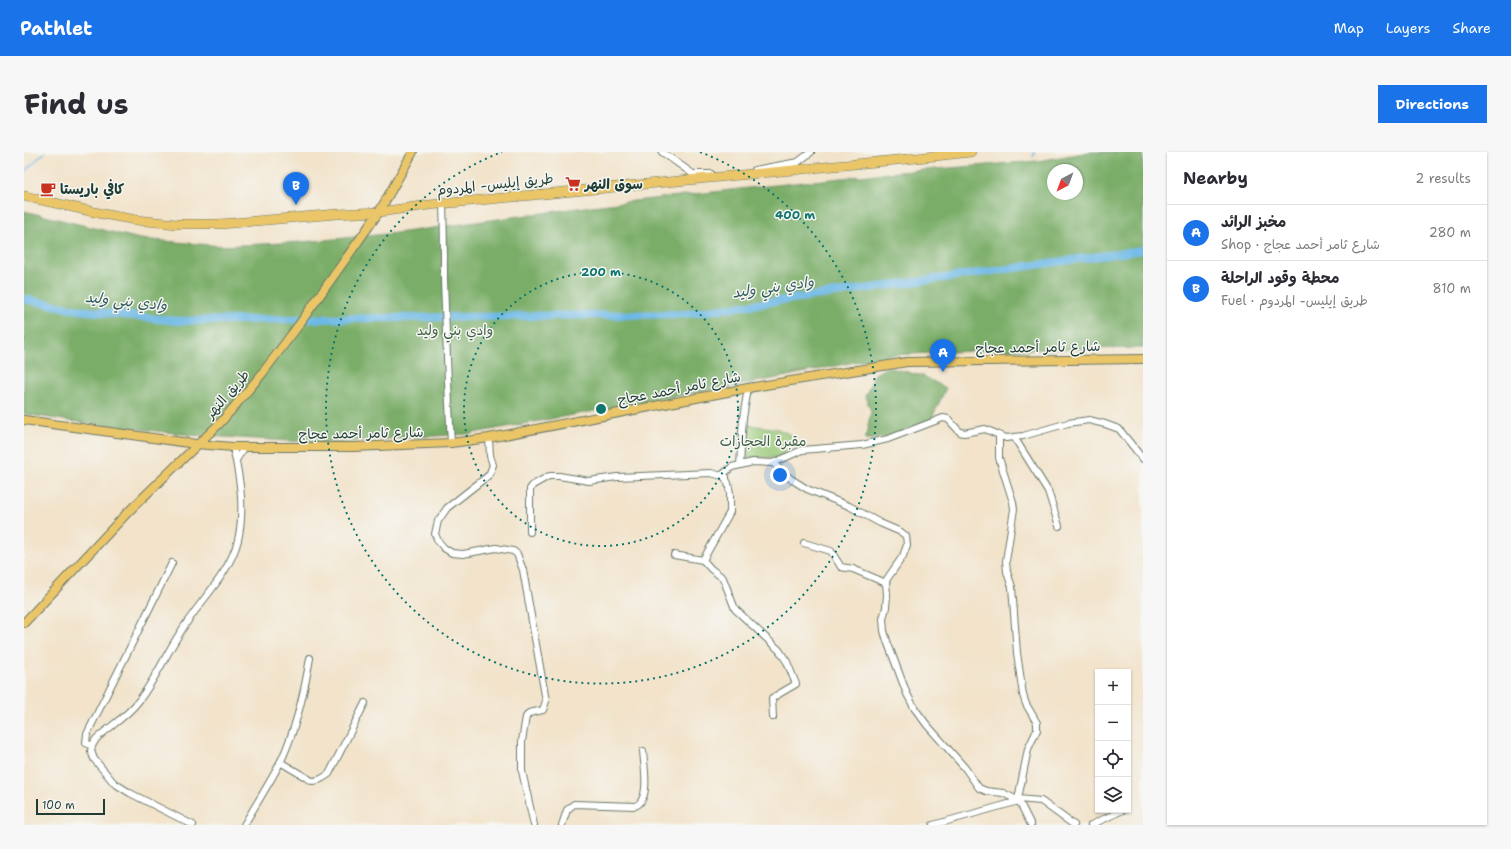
<!DOCTYPE html>
<html lang="en">
<head>
<meta charset="utf-8">
<style>
  :root { --surface:#fff; --page:#f7f7f7; --text:#2b2b33; --muted:#7c7c81; --line:#e1e1e2; --accent:#1a73e8 }
  body { margin:0; font-family:"Shantell Sans","Playpen Sans Arabic",sans-serif; background:var(--page); color:var(--text) }
  .controls { position:absolute; right:12px; bottom:12px; display:grid; overflow:hidden; border-radius:0px; box-shadow:0 1px 3px #0004 }
  .controls button { width:36px; height:36px; display:grid; place-items:center; padding:0; border:0; border-bottom:1px solid var(--line); background:var(--surface); color:var(--text); font:20px sans-serif }
  .compass { position:absolute; left:1023px; top:12px; width:36px; height:36px; border-radius:50%; background:var(--surface); box-shadow:0 1px 3px #0004; rotate:221deg }
  .scale { position:absolute; left:12px; bottom:10px; width:69px; box-sizing:border-box; padding-left:4px; border:2px solid #1f3d34; border-top:0; font-size:11px; line-height:14px; white-space:nowrap; color:#1f3d34; -webkit-text-stroke:3px #f6f6f2; paint-order:stroke }
  .you { position:absolute; left:756px; top:323px; width:14px; height:14px; margin:-10px; border:3px solid #fff; border-radius:50%; background:#1a73e8; box-shadow:0 0 0 6px #1a73e833 }
  .badge { display:grid; place-items:center; width:26px; height:26px; border-radius:50%; background:var(--accent); color:#fff; font-size:13px; font-weight:700 }
  .pin { position:absolute; translate:-50% -33px; filter:drop-shadow(0 1px 2px #0008) }
  .pin::after { content:''; position:absolute; top:21px; width:14px; height:12px; background:inherit; clip-path:polygon(0 0,100% 0,50% 100%) }
  .list { margin:0; padding:0; list-style:none }
  h2 { display:flex; justify-content:space-between; align-items:center; height:52px; margin:0; padding:0 16px; font-size:17px }
  h2 small { font-size:13px; font-weight:400; color:var(--muted) }
  .list li { display:grid; grid-template-columns:26px 1fr auto; gap:12px; align-items:center; box-sizing:border-box; height:56px; padding:0 16px; border-top:1px solid var(--line) }
  .list b { display:block; font-size:15px; white-space:nowrap }
  .list p { margin:0; font-size:13px; white-space:nowrap; color:var(--muted) }
  .list em { font-size:13px; font-style:normal; color:var(--muted) }
  .icon { flex:none; width:22px; height:22px; fill:none; stroke:currentColor; stroke-width:2; stroke-linecap:round; stroke-linejoin:round }
  .map { position:relative; flex:none; width:1119px; height:673px; overflow:hidden; border-radius:0px }
  header { display:flex; align-items:center; gap:24px; box-sizing:border-box; height:56px; padding:0 20px; background:var(--accent); color:#fff }
  header strong { font-size:19px }
  nav { display:flex; gap:22px; margin-inline-start:auto; font-size:14px }
  .intro { display:flex; align-items:center; justify-content:space-between; box-sizing:border-box; height:96px; padding:0 24px }
  h1 { margin:0; font-size:28px }
  .button { padding:10px 18px; border-radius:0px; background:var(--accent); color:#fff; font-size:14px; font-weight:700 }
  main { display:flex; gap:24px; padding:0 24px }
  aside { flex:1; background:var(--surface); border-radius:0px; box-shadow:0 1px 3px #0004 }
  .map>svg:first-child { display:block }
  .green { fill:#99c977; stroke:#5c8356 }
  .forest { fill:#7aad68; stroke:#4c754e; fill-rule:evenodd }
  .lines { fill:none; stroke-linecap:round; stroke-linejoin:round }
  .stream { stroke:#6cb8e6; stroke-width:1.5 }
  .river { stroke:#6cb8e6; stroke-width:8 }
  .minor-casing { stroke:#697768; stroke-width:8 }
  .major-casing { stroke:#697768; stroke-width:10 }
  .highway-casing { stroke:#697768; stroke-width:10 }
  .minor { stroke:#fff; stroke-width:6 }
  .major { stroke:#ebc669; stroke-width:8 }
  .highway { stroke:#ebc669; stroke-width:9 }
  .ring { fill:none; stroke:#0f766e; stroke-width:2; stroke-dasharray:2 4 }
  .labels { text-anchor:middle; dominant-baseline:central; stroke-width:3; stroke-linejoin:round; paint-order:stroke }
  .street-label { font-size:14px; fill:#1f3d34; stroke:#f6f6f2 }
  .poi-label { font-size:14px; font-weight:bold; fill:#1f3d34; stroke:#f6f6f2; text-anchor:start }
  .park-label { font-size:14px; fill:#3e6045; stroke:#f6f6f2 }
  .water-label { font-size:15px; font-style:italic; fill:#325c60; stroke:#f6f6f2 }
  .centre { fill:#0f766e; stroke:#f6f6f2; stroke-width:2 }
  .ring-label { font-size:12px; text-anchor:middle; font-weight:bold; fill:#0f766e; stroke:#f6f6f2; stroke-width:3; stroke-linejoin:round; paint-order:stroke }
</style>
</head>
<body>
<header>
<strong>Pathlet</strong>
<nav><a>Map</a><a>Layers</a><a>Share</a></nav>
</header>
<div class="intro"><h1>Find us</h1><a class="button">Directions</a></div>
<main>
<div class="map">
<svg width="1119" height="673" viewBox="0 0 1119 673">
  <rect width="100%" height="100%" fill="#f6f6f2"/>
  <filter id="ink" filterUnits="userSpaceOnUse"><feTurbulence type="fractalNoise" baseFrequency=".025" numOctaves="2"/><feDisplacementMap in="SourceGraphic" scale="8" xChannelSelector="R" yChannelSelector="G"/><feConvolveMatrix kernelMatrix="1 2 1 2 8 2 1 2 1" color-interpolation-filters="sRGB"/></filter>
  <filter id="wash" filterUnits="userSpaceOnUse"><feTurbulence type="fractalNoise" baseFrequency=".012" numOctaves="4" result="noise"/><feDisplacementMap in="SourceGraphic" scale="16" xChannelSelector="R" yChannelSelector="G"/><feGaussianBlur stdDeviation="0.9" result="paint"/><feColorMatrix in="noise" values="0 0 0 0 0 0 0 0 0 0 0 0 0 0 0 0 0 1.4 0 .05"/><feComposite in="paint" operator="in"/></filter>
  <g filter="url(#wash)">
    <rect width="100%" height="100%" fill="#f2e3ca"/>
    <path class="green" d="M725 273 754 277 767 283 758 306 720 305C719 293 721 284 725 273Z"/>
    <g class="forest">
      <path d="M1066 0H1119V196L969 198 865 203 753 226 444 282 297 291 167 283 46 269 0 262V59L116 87 198 94 279 90 373 81 576 53 724 36 874 20 1014 9ZM1029 18H1053V42H1029Z"/>
      <path d="M863 215 899 224 922 236 907 268C896 271 892 276 882 280 869 285 855 286 841 288L847 259 841 245 851 222Z"/>
    </g>
    <g class="lines">
      <g class="stream">
        <polyline points="1009,5 1010,0"/>
        <polyline points="0,20 21,0"/>
      </g>
      <g class="river">
        <polyline points="0,147 55,158 153,169 275,167"/>
        <polyline points="285,167 661,162 1119,98"/>
      </g>
    </g>
  </g>
  <g filter="url(#ink)">
    <g class="lines">
      <defs>
        <g id="minor">
          <polyline points="638,0 669,22 687,22"/>
          <polyline points="731,18 774,10 787,0"/>
          <path d="M419 52C420 77 420 103 420 128 422 183 424 237 427 291"/>
          <polyline points="975,284 975,306 989,350 990,357 982,409 983,420 988,435 993,501 999,543 1002,552 1013,571 1013,578 1004,597 994,647"/>
          <polyline points="990,285 1024,339 1035,374"/>
          <polyline points="465,286 466,304 469,313 465,323 423,356 414,369 411,382 414,389 420,396 428,401 439,402 472,396 489,399 493,402 499,418 522,549 519,558 505,561 502,565 498,589 498,619 510,673"/>
          <polyline points="212,308 221,295"/>
          <polyline points="749,311 767,327 783,337 825,354 856,371 877,380 882,384 883,393 879,404 863,427 862,431 863,443 862,455 859,467 860,479 863,489 883,542 891,557 903,573 941,616 955,636 962,639 979,641 995,649 994,647 1017,649 1050,673"/>
          <polyline points="716,313 719,266 724,236"/>
          <polyline points="506,380 506,337 509,333 525,324 535,324 565,329 593,325 687,321 702,325"/>
          <polyline points="780,391 807,399 817,415 829,417 862,431"/>
          <polyline points="650,403 679,408 706,360 706,341 704,331 699,322 708,315 729,310 749,311 778,298 838,293 864,287 919,266 924,267 936,280 940,281 961,277 982,286 999,284 1044,271 1065,268 1081,272 1095,277 1119,307"/>
          <polyline points="679,408 687,417 699,426 711,457 755,498 763,510 772,532 748,546 749,565"/>
          <polyline points="68,594 62,591 63,582 148,411"/>
          <path d="M256 610 288 629C295 629 299 626 305 622L341 551"/>
          <path d="M169 673 106 641 90 631 70 607 67 599 68 594 72 587C85 575 102 565 113 551 130 530 141 504 156 481 174 450 205 424 214 388 221 357 216 326 209 295"/>
          <path d="M220 673C232 652 246 631 257 609 272 577 280 542 286 506"/>
          <path d="M538 673 543 658 550 652 611 654C627 649 620 613 619 599"/>
          <polyline points="909,673 995,649 1007,673"/>
          <polyline points="1067,673 1099,658"/>
        </g>
        <g id="major">
          <polyline points="0,268 172,292 209,295 329,295 427,291 465,286 724,236 883,210 1119,207"/>
          <polyline points="0,471 104,360 198,269 237,223 274,174 338,84 355,60 389,0"/>
        </g>
        <polyline id="highway" points="0,44 79,62 112,68 153,72 197,72 313,62 355,60 405,53 893,6 947,0"/>
      </defs>
      <use href="#minor" class="minor-casing"/>
      <use href="#major" class="major-casing"/>
      <use href="#highway" class="highway-casing"/>
      <use href="#minor" class="minor"/>
      <use href="#major" class="major"/>
      <use href="#highway" class="highway"/>
    </g>
  </g>
  <g class="ring">
    <circle cx="577" cy="257" r="137"/>
    <path d="M676 0A275 275 0 1 1 478 0"/>
  </g>
  <defs>
    <symbol id="supermarket-bare" viewBox="-9 -9 18 18"><path d="M-6-5.5h2.5l.6 2H6L4.5 2H-2.5L-4.4-4H-6ZM-1.5 3.2a1.3 1.3 0 1 0 .1 0ZM3 3.2a1.3 1.3 0 1 0 .1 0Z" fill="#c8321e" stroke="#f6f6f2" stroke-width="2.5" paint-order="stroke"/></symbol>
    <symbol id="cafe-bare" viewBox="-9 -9 18 18"><path d="M-5.5-4.5H6V0H3Q3 3.5 0 3.5H-2.5Q-5.5 3.5-5.5 0ZM3-3.2v2h1.7v-2ZM-6 4.5H4V6H-6Z" fill="#c8321e" stroke="#f6f6f2" stroke-width="2.5" paint-order="stroke"/></symbol>
  </defs>
  <g fill-rule="evenodd">
    <use href="#supermarket-bare" x="538" y="21" width="22" height="22"/>
    <use href="#cafe-bare" x="13" y="26" width="22" height="22"/>
  </g>
  <g class="labels">
    <g class="street-label">
      <text transform="translate(471 32) rotate(-6)">طريق إيليس- المردوم</text>
      <text transform="translate(1014 195) rotate(-1)">شارع ثامر أحمد عجاج</text>
      <text transform="translate(655 236) rotate(-11)">شارع ثامر أحمد عجاج</text>
      <text transform="translate(203 242) rotate(-49)">طريق النهر</text>
      <text transform="translate(337 281) rotate(-1)">شارع ثامر أحمد عجاج</text>
    </g>
    <g class="poi-label">
      <text x="561" y="32">سوق النهر</text>
      <text x="36" y="37">كافي باريستا</text>
    </g>
    <g class="park-label">
      <text x="431" y="178">وادي بني وليد</text>
      <text x="739" y="289">مقبرة الحجازات</text>
    </g>
    <g class="water-label">
      <text transform="translate(749 135) rotate(-8)">وادي بني وليد</text>
      <text transform="translate(102 149) rotate(6)">وادي بني وليد</text>
    </g>
  </g>
  <circle cx="577" cy="257" r="6" class="centre"/>
  <g class="ring-label">
    <text x="771" y="67">400 m</text>
    <text x="577" y="124">200 m</text>
  </g>
</svg>
<div class="controls">
<button>+</button>
<button>−</button>
<button><svg class="icon" aria-label="locate" viewBox="0 0 24 24"><circle cx="12" cy="12" r="6"/><path d="M12 2v4M12 18v4M2 12h4M18 12h4"/></svg></button>
<button><svg class="icon" aria-label="layers" viewBox="0 0 24 24"><path d="M12 4l9 5-9 5-9-5zM3 14l9 5 9-5"/></svg></button>
</div>
<svg class="compass" viewBox="-18 -18 36 36"><path d="M0-13l5 13h-10z" fill="#e53935"/><path d="M0 13l5-13h-10z" fill="#7c7c81"/></svg>
<div class="scale">100 m</div>
<div class="you"></div>
<div class="pin badge" style="left:919px;top:220px">A</div>
<div class="pin badge" style="left:272px;top:53px">B</div>
</div>
<aside>
<h2>Nearby<small>2 results</small></h2>
<ul class="list">
<li><span class="badge">A</span><div><b>مخبز الرائد</b><p>Shop · شارع ثامر أحمد عجاج</p></div><em>280 m</em></li>
<li><span class="badge">B</span><div><b>محطة وقود الراحلة</b><p>Fuel · طريق إيليس- المردوم</p></div><em>810 m</em></li>
</ul>
</aside>
</main>
</body>
</html>
